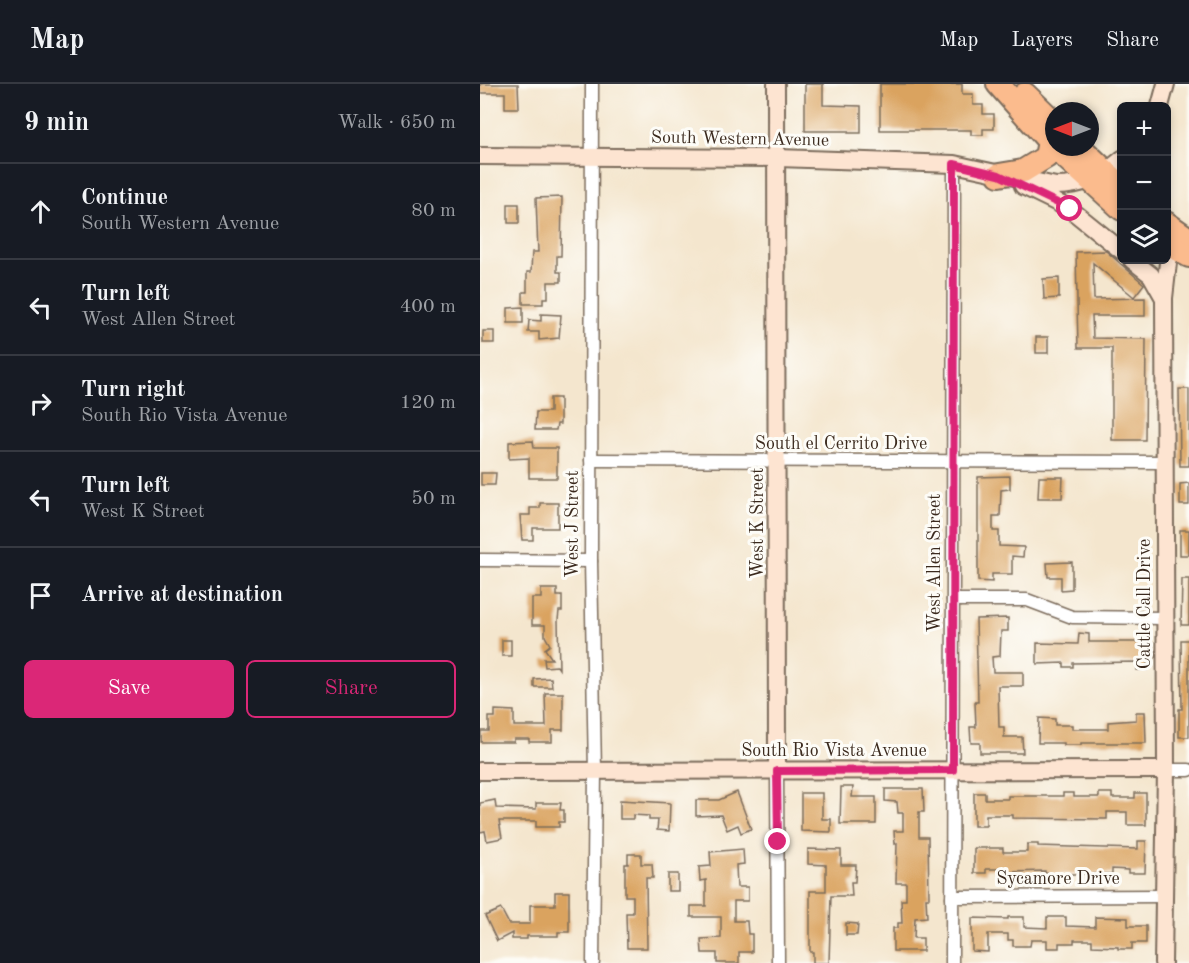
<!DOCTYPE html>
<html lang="en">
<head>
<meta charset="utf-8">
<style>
  :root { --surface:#171b24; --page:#242831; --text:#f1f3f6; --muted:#9ea1a6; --line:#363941; --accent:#db2777 }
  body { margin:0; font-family:"Old Standard TT",serif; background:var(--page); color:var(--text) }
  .controls { position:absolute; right:18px; top:18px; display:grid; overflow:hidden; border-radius:9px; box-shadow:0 3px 9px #0003 }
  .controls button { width:54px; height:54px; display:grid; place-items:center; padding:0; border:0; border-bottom:2px solid var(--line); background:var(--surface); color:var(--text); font:30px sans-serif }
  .compass { position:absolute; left:565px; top:18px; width:54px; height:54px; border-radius:50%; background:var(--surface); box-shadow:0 3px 9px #0003; rotate:270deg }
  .stop { position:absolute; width:18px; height:18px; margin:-14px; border:4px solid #db2777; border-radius:50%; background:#fff }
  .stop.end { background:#db2777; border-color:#fff; box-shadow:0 2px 6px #0008 }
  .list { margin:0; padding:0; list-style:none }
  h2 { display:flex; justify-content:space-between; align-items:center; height:78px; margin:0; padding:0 24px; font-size:26px }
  h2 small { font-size:20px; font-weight:400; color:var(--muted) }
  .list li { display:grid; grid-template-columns:39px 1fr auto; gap:18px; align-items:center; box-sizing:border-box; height:96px; padding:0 24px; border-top:2px solid var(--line) }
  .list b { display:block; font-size:22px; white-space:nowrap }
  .list p { margin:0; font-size:20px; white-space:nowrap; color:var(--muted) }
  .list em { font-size:20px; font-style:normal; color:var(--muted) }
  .actions { display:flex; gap:12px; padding:18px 24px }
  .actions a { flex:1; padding:14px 0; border:2px solid var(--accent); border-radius:9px; text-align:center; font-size:21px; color:var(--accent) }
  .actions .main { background:var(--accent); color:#fff }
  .icon { flex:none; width:33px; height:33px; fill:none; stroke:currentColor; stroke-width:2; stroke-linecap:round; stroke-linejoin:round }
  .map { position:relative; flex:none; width:709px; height:879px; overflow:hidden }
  header { display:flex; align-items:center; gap:36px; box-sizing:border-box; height:84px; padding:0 30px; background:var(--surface); border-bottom:2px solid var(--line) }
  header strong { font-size:28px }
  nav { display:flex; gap:33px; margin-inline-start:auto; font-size:21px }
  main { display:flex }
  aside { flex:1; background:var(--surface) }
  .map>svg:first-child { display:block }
  .building { fill:#daa35f }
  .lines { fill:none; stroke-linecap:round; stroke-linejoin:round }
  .street-casing { stroke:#7c6c5c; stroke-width:15 }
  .secondary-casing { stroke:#7c6c5c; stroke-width:20 }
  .highway-casing { stroke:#7c6c5c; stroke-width:26 }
  .street { stroke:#fff; stroke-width:12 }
  .secondary { stroke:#fde4d1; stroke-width:16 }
  .highway { stroke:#fbbb8d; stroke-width:22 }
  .route { stroke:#db2777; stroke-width:8 }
  .labels { text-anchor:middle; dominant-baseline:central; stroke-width:6; stroke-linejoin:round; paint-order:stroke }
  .street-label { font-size:18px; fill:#3b2a1e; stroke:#fdfcf7 }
</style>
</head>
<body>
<header>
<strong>Map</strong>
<nav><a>Map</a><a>Layers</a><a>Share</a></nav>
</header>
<main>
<aside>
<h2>9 min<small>Walk · 650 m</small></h2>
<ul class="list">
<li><svg class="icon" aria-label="ahead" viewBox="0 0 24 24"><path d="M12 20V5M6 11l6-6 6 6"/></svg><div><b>Continue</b><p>South Western Avenue</p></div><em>80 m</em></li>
<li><svg class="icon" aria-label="left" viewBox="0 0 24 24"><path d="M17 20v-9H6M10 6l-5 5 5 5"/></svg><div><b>Turn left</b><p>West Allen Street</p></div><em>400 m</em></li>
<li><svg class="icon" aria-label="right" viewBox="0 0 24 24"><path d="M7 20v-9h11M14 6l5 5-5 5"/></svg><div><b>Turn right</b><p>South Rio Vista Avenue</p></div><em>120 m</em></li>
<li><svg class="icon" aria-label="left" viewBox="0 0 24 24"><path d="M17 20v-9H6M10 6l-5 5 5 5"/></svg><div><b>Turn left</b><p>West K Street</p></div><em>50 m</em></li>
<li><svg class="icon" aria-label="arrive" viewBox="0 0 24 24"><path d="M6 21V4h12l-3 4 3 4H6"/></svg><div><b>Arrive at destination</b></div></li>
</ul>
<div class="actions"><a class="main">Save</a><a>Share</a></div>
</aside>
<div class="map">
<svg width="709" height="879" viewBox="0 0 709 879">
  <rect width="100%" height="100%" fill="#fdfcf7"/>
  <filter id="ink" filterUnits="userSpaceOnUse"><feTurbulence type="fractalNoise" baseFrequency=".0167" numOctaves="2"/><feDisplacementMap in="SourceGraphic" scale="12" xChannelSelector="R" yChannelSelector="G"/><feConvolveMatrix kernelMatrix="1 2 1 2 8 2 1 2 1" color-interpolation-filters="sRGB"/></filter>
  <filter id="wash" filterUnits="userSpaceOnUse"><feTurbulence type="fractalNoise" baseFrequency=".008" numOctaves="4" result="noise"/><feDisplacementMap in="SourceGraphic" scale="24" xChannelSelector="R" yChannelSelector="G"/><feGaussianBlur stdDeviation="1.35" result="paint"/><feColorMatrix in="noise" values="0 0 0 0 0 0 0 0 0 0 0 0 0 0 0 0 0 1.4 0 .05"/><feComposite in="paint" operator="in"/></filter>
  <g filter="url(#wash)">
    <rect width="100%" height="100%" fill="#f4e6ce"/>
    <g id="blocks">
      <g class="building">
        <polygon points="0,0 38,0 39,24 25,24 25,9 0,9"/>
        <polygon points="325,0 343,0 343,21 381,22 381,49 368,49 368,47 325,47"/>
        <polygon points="400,0 482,0 482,10 493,10 493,21 503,21 503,30 514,30 514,45 503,45 503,51 491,51 491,46 400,46"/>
        <polygon points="82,113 81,172 77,172 77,188 81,188 81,198 68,198 68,214 63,214 63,220 43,220 43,208 47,208 47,188 51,188 52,168 58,168 56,114"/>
        <rect x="28" y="120" width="11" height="19"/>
        <polygon points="626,167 664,200 654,213 613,179 614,215 665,214 665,232 612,232 613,254 666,255 665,356 632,356 632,264 598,264 596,168"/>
        <polygon points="579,194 579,214 564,215 563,195"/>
        <polygon points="43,223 43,239 28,239 28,224"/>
        <polygon points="61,230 81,231 79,254 59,256 59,248 48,248 49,236 61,237"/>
        <rect x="3" y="247" width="11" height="12"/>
        <rect x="556" y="253" width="12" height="16"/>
        <polygon points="699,305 709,305 709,382 700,382"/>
        <polygon points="70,314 80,314 80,340 77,340 76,346 55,346 56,328 70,328"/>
        <polygon points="53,357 54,364 77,364 77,394 49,394 49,374 29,375 29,358"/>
        <polygon points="1,389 16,389 15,401 1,401"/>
        <polygon points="530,392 530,405 521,406 520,432 513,432 513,447 519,447 519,462 544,463 543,473 532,472 532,490 512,490 512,498 498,497 498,393"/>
        <polygon points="559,393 583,393 582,414 558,414"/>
        <polygon points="709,399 709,421 700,421 700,400"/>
        <polygon points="60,419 78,419 78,444 53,444 53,456 42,456 40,431 50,431 50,424 60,424"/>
        <rect x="700" y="446" width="9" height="25"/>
        <polygon points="592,478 592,505 581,506 581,493 568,493 567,479"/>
        <polygon points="702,495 709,495 709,541 701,541"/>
        <polygon points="61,505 77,505 77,512 82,512 82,527 79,527 78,536 79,585 77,582 65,583 64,575 72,575 65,565 70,561 65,552 65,541 52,541 52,514 61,514"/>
        <polygon points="528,534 528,547 521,547 520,572 512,573 513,588 543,588 543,602 518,602 519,643 524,643 524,653 542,653 543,669 500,669 500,659 491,659 490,643 496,643 495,618 498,618 496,535"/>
        <polygon points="599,549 609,550 609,558 667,558 667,586 657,586 657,578 593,579 593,583 584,583 584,579 557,580 557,559 598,560"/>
        <rect x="22" y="556" width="9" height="16"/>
        <polygon points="701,556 709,556 709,653 699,653 699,625 702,625"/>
        <polygon points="71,594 72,603 54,603 54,595"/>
        <polygon points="65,609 83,609 83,646 72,646 72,658 49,658 49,655 34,655 34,658 1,658 1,647 9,647 9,633 15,633 15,626 34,627 34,642 66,642"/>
        <polygon points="656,628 665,628 666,659 601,659 601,661 584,661 584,659 558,659 559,634 575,635 575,641 592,641 592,645 628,645 628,638 656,636"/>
        <polygon points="361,703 373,703 372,713 396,713 396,740 360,740"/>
        <polygon points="405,705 443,705 444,728 439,728 439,753 448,753 449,814 446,814 447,833 435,834 434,854 443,854 443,867 413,867 413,844 418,844 418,839 422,839 421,816 426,816 426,799 416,799 417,759 415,760 414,747 423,747 423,729 418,729 417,718 405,717"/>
        <polygon points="257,708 271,745 261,749 258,741 247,746 241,731 216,732 216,716 239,716"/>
        <polygon points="321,709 342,709 342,735 351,735 351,748 321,747"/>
        <polygon points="494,709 505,709 505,715 528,715 528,712 583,712 583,709 594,709 594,713 619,713 619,709 632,709 632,714 655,714 655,709 666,709 666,741 647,741 647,728 627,728 627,735 533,734 533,731 506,731 506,742 494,742"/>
        <polygon points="15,716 16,724 56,725 56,719 81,719 80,726 84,726 84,738 79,738 79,743 56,743 56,737 19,737 22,754 7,757 5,747 0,748 0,719"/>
        <polygon points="140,716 190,719 189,747 177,746 178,736 169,736 169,732 153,731 153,735 140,735"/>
        <polygon points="658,757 666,757 665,789 648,789 648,786 632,785 632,790 576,790 565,789 565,787 528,788 528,785 506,785 506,789 494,789 494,764 523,764 523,768 547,768 547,760 558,760 558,762 658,765"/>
        <polygon points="263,765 264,780 256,781 257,803 268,803 268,817 254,817 254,837 267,837 268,850 272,850 272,868 259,868 259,879 237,879 237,869 222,869 221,855 241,854 241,833 211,833 211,822 226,822 226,796 220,797 219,783 231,782 230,768"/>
        <polygon points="328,765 361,766 361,781 376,781 375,798 371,798 372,812 351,812 349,879 333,879 333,868 330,868 330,807 346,807 346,781 328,780"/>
        <polygon points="148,770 161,770 161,780 172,780 173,794 166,794 167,864 147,864 146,829 153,829 153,812 145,812 145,780 148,780"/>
        <rect x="188" y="790" width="10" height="17"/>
        <polygon points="75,808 89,808 89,848 78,848 78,852 47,852 47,855 32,855 32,849 17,857 5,832 21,825 29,840 50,840 50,821 75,821"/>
        <polygon points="528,833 544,833 544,843 567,844 567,833 586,833 586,842 615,843 615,833 648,834 648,842 666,842 666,859 652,859 652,865 638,865 638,863 612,862 612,856 594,856 594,859 579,859 579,864 567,864 567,856 551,856 550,862 533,862 533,856 528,856 528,850 508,850 508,868 492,867 492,834 528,835"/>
        <polygon points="366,839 378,840 377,851 366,851"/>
      </g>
    </g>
  </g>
  <g filter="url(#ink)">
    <use href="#blocks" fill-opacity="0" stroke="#7c6c5c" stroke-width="1.5"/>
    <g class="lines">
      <defs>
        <g id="street">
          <polyline points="112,0 111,477 115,687 113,879"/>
          <polyline points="111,376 684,378"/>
          <polyline points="0,476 111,477"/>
          <polyline points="473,516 547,516 592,533 685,534"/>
          <polyline points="686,686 709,686"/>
          <polyline points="297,687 298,879"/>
          <polyline points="472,813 684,812"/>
          <polyline points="472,879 474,80"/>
        </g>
        <g id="secondary">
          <polyline points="296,0 297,687"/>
          <polyline points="680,22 686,0"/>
          <path d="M0 72 298 74 474 80 576 102C603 102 621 93 642 75"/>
          <polyline points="543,102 590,125 642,167"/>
          <polyline points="652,176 671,191 684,214"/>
          <polyline points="0,687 686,686"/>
          <polyline points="683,879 686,686 684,214 690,161"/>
        </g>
        <g id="highway">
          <polyline points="518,0 574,63"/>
          <polyline points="545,10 574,38"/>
          <polyline points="574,63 642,125"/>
          <polyline points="600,63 642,103"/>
          <polyline points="519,91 543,87 566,73 569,57"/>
          <polyline points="686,139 709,155"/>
          <polyline points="686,159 709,172"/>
        </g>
      </defs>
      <use href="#street" class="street-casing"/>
      <use href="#secondary" class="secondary-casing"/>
      <use href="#highway" class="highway-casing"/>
      <use href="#street" class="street"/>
      <use href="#secondary" class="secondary"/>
      <use href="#highway" class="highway"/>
    </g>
  </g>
  <g class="lines" filter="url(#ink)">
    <polyline class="route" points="298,758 297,687 473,686 474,80 519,91 590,125"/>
  </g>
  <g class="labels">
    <g class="street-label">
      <text transform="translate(260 55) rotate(1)">South Western Avenue</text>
      <text x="361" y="360">South el Cerrito Drive</text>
      <text transform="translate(278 439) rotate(-90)">West K Street</text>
      <text transform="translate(93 440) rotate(-90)">West J Street</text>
      <text transform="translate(455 479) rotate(-90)">West Allen Street</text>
      <text transform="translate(665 520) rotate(-90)">Cattle Call Drive</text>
      <text x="354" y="667">South Rio Vista Avenue</text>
      <text x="578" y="795">Sycamore Drive</text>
    </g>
  </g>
</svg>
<div class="controls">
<button>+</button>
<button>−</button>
<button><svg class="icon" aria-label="layers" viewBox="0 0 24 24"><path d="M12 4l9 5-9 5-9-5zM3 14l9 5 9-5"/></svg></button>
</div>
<svg class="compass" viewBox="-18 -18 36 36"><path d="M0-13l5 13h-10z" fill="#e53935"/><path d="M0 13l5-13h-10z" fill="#9ea1a6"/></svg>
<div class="stop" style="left:590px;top:125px"></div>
<div class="stop end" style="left:298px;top:758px"></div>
</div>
</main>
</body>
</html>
